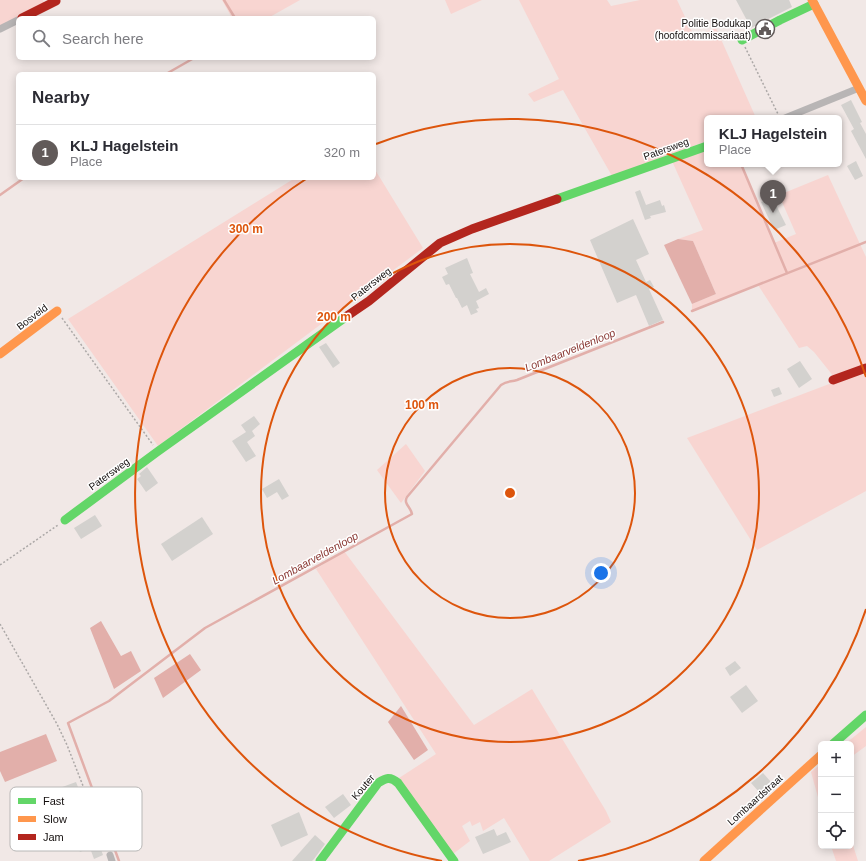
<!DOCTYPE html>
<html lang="en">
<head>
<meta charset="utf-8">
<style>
  :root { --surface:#fff; --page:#f7f7f7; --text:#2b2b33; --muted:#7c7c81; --line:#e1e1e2; --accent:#615a59 }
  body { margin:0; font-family:Helvetica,sans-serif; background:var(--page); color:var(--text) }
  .controls { position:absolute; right:12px; bottom:12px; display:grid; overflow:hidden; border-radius:6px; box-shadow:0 2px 10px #0003 }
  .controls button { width:36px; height:36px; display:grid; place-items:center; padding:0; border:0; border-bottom:1px solid var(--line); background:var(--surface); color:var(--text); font:20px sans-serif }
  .you { position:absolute; left:601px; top:573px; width:14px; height:14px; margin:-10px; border:3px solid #fff; border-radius:50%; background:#1a73e8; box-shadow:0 0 0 6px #1a73e833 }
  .badge { display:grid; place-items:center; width:26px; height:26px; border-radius:50%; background:var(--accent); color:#fff; font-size:13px; font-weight:700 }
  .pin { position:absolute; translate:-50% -33px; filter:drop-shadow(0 1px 2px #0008) }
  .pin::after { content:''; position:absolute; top:21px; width:14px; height:12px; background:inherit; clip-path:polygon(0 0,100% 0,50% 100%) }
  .popup { position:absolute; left:704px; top:115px; width:138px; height:52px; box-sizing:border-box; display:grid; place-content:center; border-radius:6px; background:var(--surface); filter:drop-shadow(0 1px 3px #0005); font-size:13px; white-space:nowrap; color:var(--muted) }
  .popup b { font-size:15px; color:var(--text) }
  .popup::after { content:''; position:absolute; left:50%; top:100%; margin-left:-8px; border:8px solid transparent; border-top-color:var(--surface) }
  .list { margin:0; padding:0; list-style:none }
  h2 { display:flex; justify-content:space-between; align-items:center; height:52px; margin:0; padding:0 16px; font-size:17px }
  h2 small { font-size:13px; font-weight:400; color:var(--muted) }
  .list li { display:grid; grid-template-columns:26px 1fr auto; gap:12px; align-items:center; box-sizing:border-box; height:56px; padding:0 16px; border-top:1px solid var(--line) }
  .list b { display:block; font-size:15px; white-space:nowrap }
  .list p { margin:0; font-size:13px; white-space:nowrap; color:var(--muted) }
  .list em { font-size:13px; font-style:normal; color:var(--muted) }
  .icon { flex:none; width:22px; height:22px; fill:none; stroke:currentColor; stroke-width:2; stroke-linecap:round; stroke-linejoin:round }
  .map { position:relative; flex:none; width:866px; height:861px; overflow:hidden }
  .search { position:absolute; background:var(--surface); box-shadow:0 2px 10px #0003; left:16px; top:16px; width:360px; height:44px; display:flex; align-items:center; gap:10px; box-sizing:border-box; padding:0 14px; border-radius:6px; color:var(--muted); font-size:15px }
  .panel { position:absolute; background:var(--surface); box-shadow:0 2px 10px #0003; left:16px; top:72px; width:360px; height:108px; border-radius:6px }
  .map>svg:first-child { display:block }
  .green { fill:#f8d5d1 }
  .water { fill:#e2afaa }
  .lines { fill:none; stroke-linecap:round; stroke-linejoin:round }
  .stream { stroke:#e2afaa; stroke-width:2.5 }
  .building { fill:#d3d1ce }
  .path { stroke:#aca8a7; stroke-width:1.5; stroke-dasharray:2 2; stroke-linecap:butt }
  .street { stroke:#b8b5b5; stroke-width:7 }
  .fast { stroke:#63d668; stroke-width:9 }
  .slow { stroke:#ff974d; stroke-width:9 }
  .jam { stroke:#b3261e; stroke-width:9 }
  .ring { fill:none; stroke:#dd550c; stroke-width:2 }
  .labels { text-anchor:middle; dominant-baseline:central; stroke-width:3; stroke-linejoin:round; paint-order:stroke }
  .poi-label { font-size:10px; fill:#130e0d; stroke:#fff; text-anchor:end }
  .street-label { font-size:10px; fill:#130e0d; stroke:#fff }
  .water-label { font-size:11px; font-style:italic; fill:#8a3934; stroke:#fff }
  .key { fill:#fff; stroke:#b8b7b6; stroke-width:1 }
  .key-label { font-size:11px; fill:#130e0d }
  .centre { fill:#dd550c; stroke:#fff; stroke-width:2 }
  .ring-label { font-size:12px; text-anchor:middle; font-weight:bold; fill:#dd550c; stroke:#fff; stroke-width:3; stroke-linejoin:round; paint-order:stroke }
</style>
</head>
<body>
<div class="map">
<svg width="866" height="861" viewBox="0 0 866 861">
  <rect width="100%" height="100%" fill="#f1e8e6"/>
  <g class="green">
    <polygon points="0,0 43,0 45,4 0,26"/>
    <polygon points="222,0 300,0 268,18 232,18"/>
    <polygon points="445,0 482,0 451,14"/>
    <polygon points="519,0 607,0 611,6 640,0 677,0 694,36 716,28 756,118 707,118 707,141 612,176 563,90 534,102 528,94 559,79"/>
    <polygon points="707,148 707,164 741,164 774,243 796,234 779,195 828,175 866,257 866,364 834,377 814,352 807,346 799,348 758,285 692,311 692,304 716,294 693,241 678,239 703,230 672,161"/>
    <polygon points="374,168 423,248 158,446 68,319 295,178 374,178"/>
    <polygon points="866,370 866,491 757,550 687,438"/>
    <polygon points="406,444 425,471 401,503 377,470"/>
    <polygon points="344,551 474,725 532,689 606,811 611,822 549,861 530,861 504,818 483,831 480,822 472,826 470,821 462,826 470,841 453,854 399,778 436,754 316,569"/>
    <polygon points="866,727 866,746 851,757 851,744 845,744"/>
    <polygon points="821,764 821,808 811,772"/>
    <polygon points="851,839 858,861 836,861 831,846 851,846"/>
  </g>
  <g class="water">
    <polygon points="678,239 693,241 716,294 692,304 664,245"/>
    <polygon points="101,621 121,656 131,651 141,671 114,689 90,628"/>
    <polygon points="190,654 201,670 163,698 154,678"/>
    <polygon points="401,706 428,750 414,760 388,722"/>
    <polygon points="46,734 57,761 5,782 0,771 0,752"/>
  </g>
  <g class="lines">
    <g class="stream">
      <polyline points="224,0 235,18"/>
      <polyline points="166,74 194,58"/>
      <polyline points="741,164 787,273"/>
      <polyline points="0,195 24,178"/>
      <polyline points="692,311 866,242"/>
      <path d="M119 861 68 723 109 701 205 628 412 514C411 507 403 504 407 497L501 385C507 381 510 382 517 380L663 322"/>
    </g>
  </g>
  <g class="building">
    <polygon points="736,0 789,0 792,7 751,28"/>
    <polygon points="851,100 862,122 860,123 866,134 866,159 851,131 854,129 841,105"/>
    <polygon points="856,161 863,176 855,180 847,166"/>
    <polygon points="640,190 646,205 660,200 662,206 664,205 666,212 650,216 651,218 645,220 635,192"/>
    <polygon points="772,197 786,225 774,230 761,202"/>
    <polygon points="633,219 649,254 636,260 646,282 650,280 654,287 649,289 663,320 649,326 636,295 617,303 590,240"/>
    <polygon points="467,258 473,273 470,274 479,292 486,288 489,294 476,301 479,308 476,309 478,312 471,315 467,305 462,308 457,298 456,298 449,284 446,285 442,277 448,274 445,268"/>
    <polygon points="326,343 340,363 333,368 319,347"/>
    <polygon points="800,361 812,379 799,388 787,369"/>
    <polygon points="779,387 782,394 774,397 771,390"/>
    <polygon points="254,416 260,424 252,431 255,436 247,442 256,456 246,462 232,441 246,432 241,425"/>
    <polygon points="147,467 158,483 146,492 137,479 141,476 139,474"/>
    <polygon points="279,479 289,496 282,500 277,492 267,498 262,489"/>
    <polygon points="95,515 102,526 81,539 74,528"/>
    <polygon points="202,517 213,534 172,561 161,544"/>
    <polygon points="735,661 741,668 730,676 725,668"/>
    <polygon points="746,685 758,701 742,713 730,697"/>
    <polygon points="763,773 771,782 760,793 751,783"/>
    <polygon points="76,782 85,805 77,808 80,816 92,847 99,844 103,855 94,859 90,848 80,852 75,842 73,843 54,790"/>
    <polygon points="343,794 351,805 334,818 325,807"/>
    <polygon points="299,812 308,835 281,847 271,825"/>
    <polygon points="494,829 497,836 506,832 511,842 483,854 475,837"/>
    <polygon points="315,835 325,844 314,859 312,861 292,861"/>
  </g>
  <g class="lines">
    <g class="path">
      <polyline points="745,47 778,114"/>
      <polyline points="62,318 153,445"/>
      <polyline points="0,565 58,525"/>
      <polyline points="0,624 57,724 67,745 107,847"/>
    </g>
    <g class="street">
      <polyline points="0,29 18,20"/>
      <polyline points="785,118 859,88"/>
      <polyline points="110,855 112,861"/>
    </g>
    <g class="fast">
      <polyline points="742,40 780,20 814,4"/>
      <polyline points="557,199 707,146"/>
      <polyline points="65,520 157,452 347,316"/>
      <polyline points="833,744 866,715"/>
      <path d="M320 861 378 783C386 778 390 776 398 783L454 861"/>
    </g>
    <g class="slow">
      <polyline points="812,0 866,101"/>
      <polyline points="0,354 57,311"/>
      <polyline points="704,861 821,755"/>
    </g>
    <g class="jam">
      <polyline points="22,18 56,1"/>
      <polyline points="347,316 369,301 440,243 472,229 557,199"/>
      <polyline points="833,380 866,368"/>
    </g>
  </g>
  <g class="ring">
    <circle cx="510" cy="493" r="125"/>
    <circle cx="510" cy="493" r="249"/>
    <path d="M866 609A374 374 0 0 1 578 861M442 861A374 374 0 0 1 306 179M376 144A374 374 0 0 1 866 377"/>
  </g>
  <defs>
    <symbol id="civic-ring" viewBox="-11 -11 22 22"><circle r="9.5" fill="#fff" stroke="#615a59" stroke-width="1.5"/><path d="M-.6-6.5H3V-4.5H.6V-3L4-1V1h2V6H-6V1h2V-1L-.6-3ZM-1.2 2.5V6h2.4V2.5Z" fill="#615a59"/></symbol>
  </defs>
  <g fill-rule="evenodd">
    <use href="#civic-ring" x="754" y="18" width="22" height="22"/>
  </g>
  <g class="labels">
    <g class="poi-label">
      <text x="751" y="23">Politie Bodukap<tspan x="751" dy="12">(hoofdcommissariaat)</tspan></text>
    </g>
    <g class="street-label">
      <text transform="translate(666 149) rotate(-20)">Patersweg</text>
      <text transform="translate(371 284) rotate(-38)">Patersweg</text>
      <text transform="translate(32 317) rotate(-37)">Bosveld</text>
      <text transform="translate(109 474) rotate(-36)">Patersweg</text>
      <text transform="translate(363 787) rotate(-50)">Kouter</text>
      <text transform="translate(755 800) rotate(-42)">Lombaardstraat</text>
    </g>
    <g class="water-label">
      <text transform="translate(570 350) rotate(-22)">Lombaarveldenloop</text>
      <text transform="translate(315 558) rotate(-29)">Lombaarveldenloop</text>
    </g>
  </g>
  <rect x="10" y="787" width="132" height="64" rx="6" class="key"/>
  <rect x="18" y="798" width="18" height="6" fill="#63d668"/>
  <rect x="18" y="816" width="18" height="6" fill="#ff974d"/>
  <rect x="18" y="834" width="18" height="6" fill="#b3261e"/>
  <g class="key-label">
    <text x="43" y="805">Fast</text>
    <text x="43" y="823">Slow</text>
    <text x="43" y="841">Jam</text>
  </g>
  <circle cx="510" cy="493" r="6" class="centre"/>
  <g class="ring-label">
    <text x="246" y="233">300 m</text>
    <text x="334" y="321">200 m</text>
    <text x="422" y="409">100 m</text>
  </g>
</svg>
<div class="controls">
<button>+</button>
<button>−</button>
<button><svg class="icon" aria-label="locate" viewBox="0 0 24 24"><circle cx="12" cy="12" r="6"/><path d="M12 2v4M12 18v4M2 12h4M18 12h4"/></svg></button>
</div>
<div class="you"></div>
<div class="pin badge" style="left:773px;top:213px">1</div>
<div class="popup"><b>KLJ Hagelstein</b>Place</div>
<div class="search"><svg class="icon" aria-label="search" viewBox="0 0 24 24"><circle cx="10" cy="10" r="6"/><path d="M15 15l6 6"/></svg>Search here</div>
<section class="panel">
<h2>Nearby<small></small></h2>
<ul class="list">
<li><span class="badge">1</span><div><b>KLJ Hagelstein</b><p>Place</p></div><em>320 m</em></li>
</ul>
</section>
</div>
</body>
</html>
